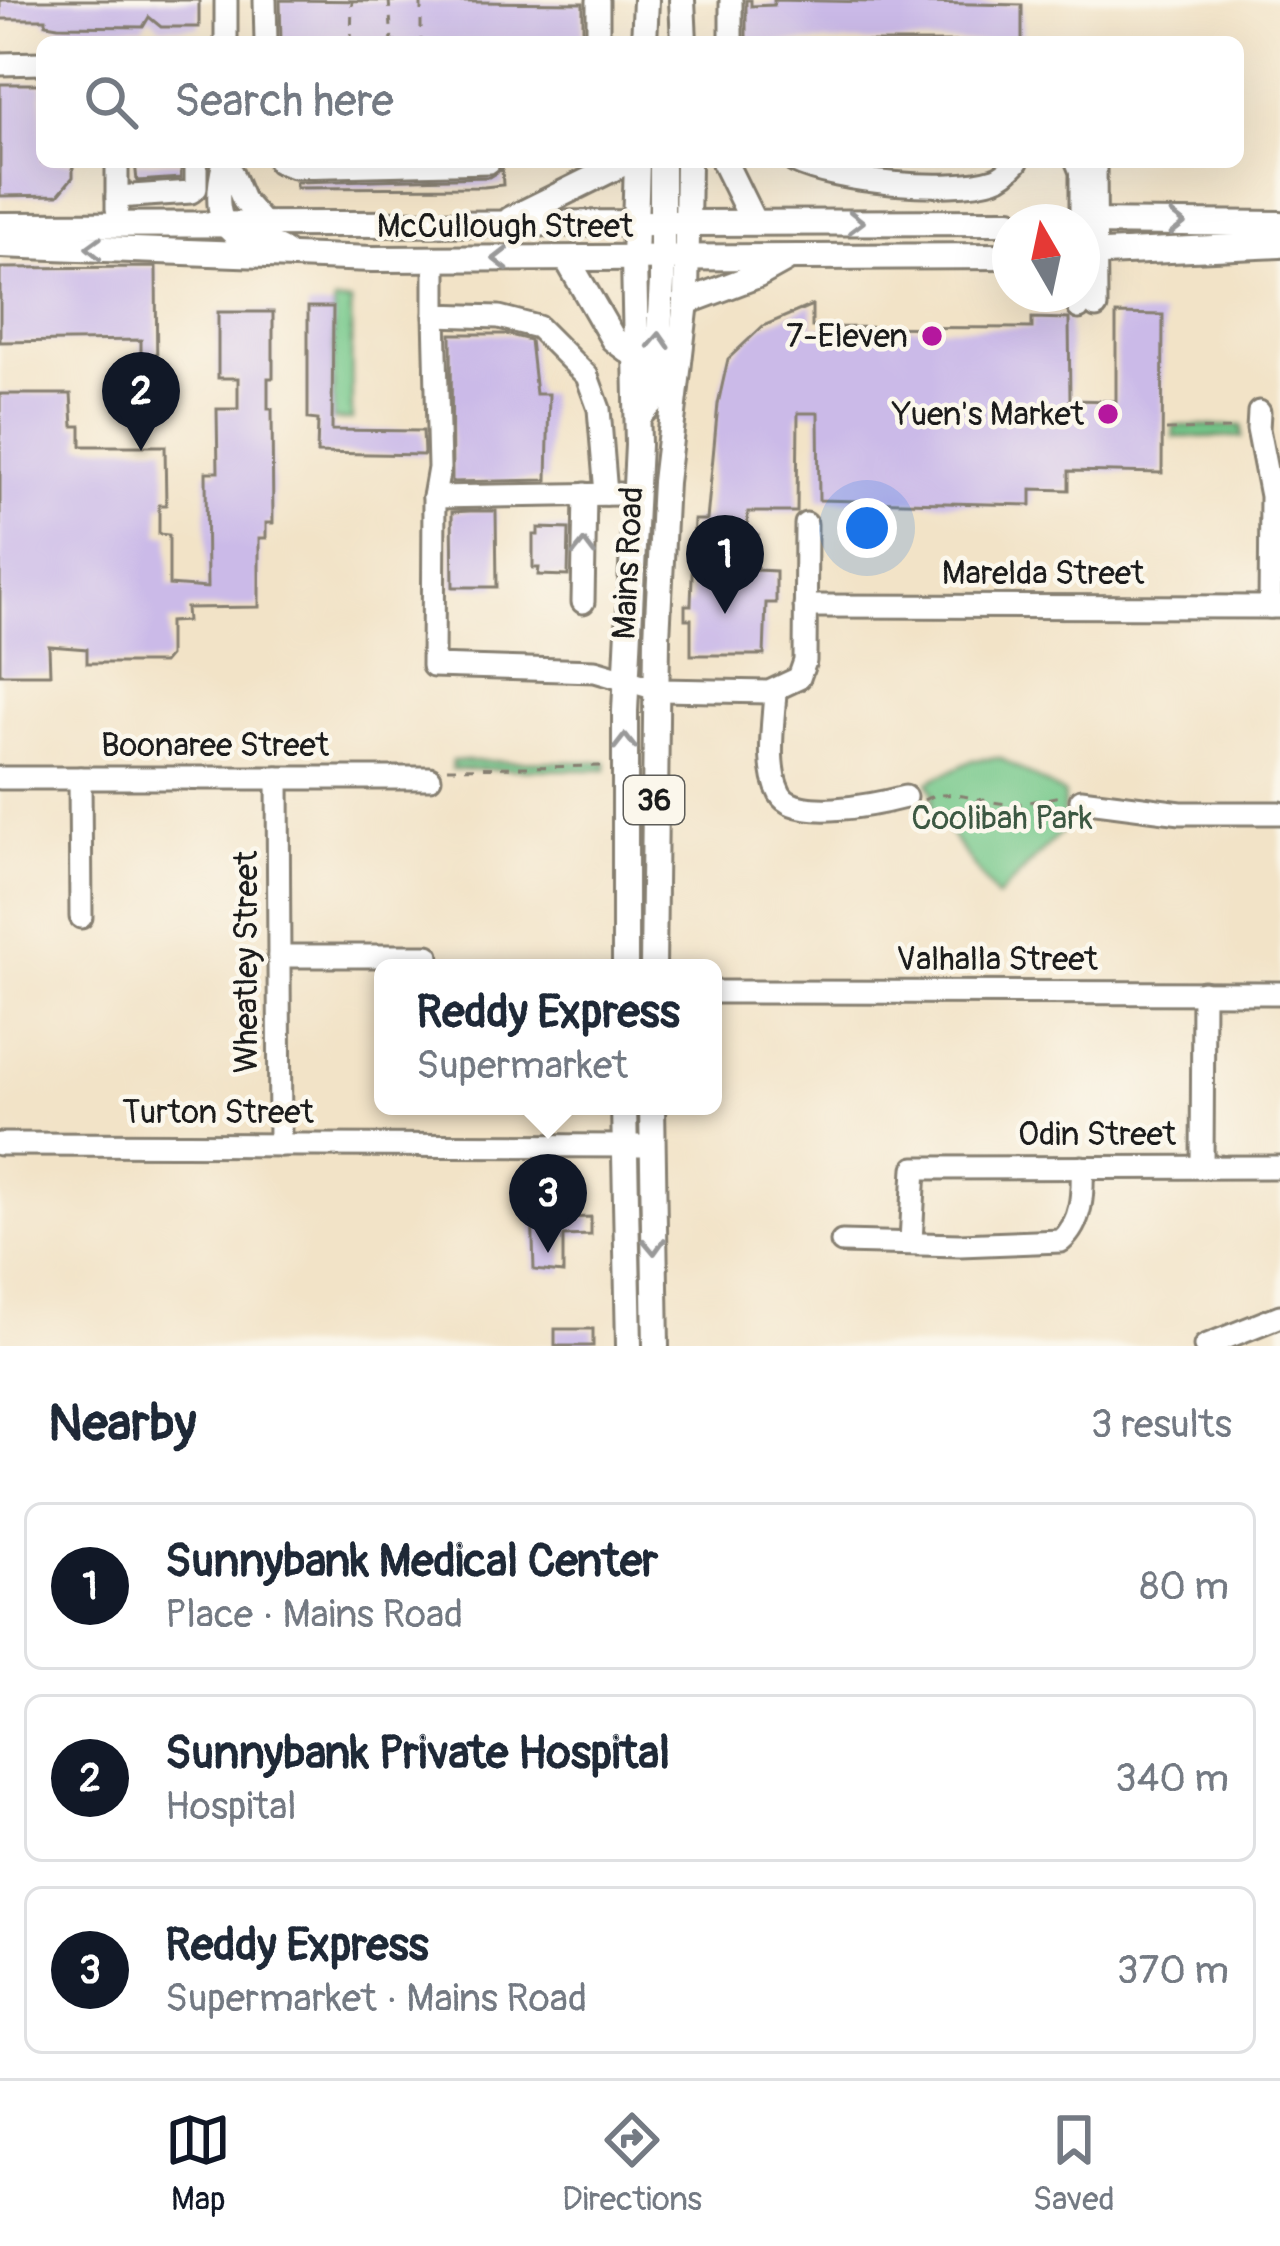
<!DOCTYPE html>
<html lang="en">
<head>
<meta charset="utf-8">
<style>
  :root { --surface:#fff; --page:#f6f6f7; --text:#1f2937; --muted:#747a83; --line:#e0e1e3; --accent:#111827 }
  body { margin:0; font-family:Pangolin,sans-serif; background:var(--page); color:var(--text) }
  .compass { position:absolute; left:992px; top:204px; width:108px; height:108px; border-radius:50%; background:var(--surface); box-shadow:0 12px 48px #0002; rotate:351deg }
  .you { position:absolute; left:867px; top:528px; width:42px; height:42px; margin:-30px; border:9px solid #fff; border-radius:50%; background:#1a73e8; box-shadow:0 0 0 18px #1a73e833 }
  .badge { display:grid; place-items:center; width:78px; height:78px; border-radius:50%; background:var(--accent); color:#fff; font-size:39px; font-weight:700 }
  .pin { position:absolute; translate:-50% -99px; filter:drop-shadow(0 3px 6px #0008) }
  .pin::after { content:''; position:absolute; top:63px; width:42px; height:36px; background:inherit; clip-path:polygon(0 0,100% 0,50% 100%) }
  .popup { position:absolute; left:374px; top:959px; width:348px; height:156px; box-sizing:border-box; display:grid; place-content:center; border-radius:18px; background:var(--surface); filter:drop-shadow(0 3px 9px #0005); font-size:39px; white-space:nowrap; color:var(--muted) }
  .popup b { font-size:45px; color:var(--text) }
  .popup::after { content:''; position:absolute; left:50%; top:100%; margin-left:-24px; border:24px solid transparent; border-top-color:var(--surface) }
  .list { margin:0; padding:0; list-style:none }
  h2 { display:flex; justify-content:space-between; align-items:center; height:156px; margin:0; padding:0 48px; font-size:51px }
  h2 small { font-size:39px; font-weight:400; color:var(--muted) }
  .list li { display:grid; grid-template-columns:78px 1fr auto; gap:36px; align-items:center; box-sizing:border-box; height:168px; margin:0 24px 24px; padding:0 24px; border:3px solid var(--line); border-radius:18px }
  .list b { display:block; font-size:45px; white-space:nowrap }
  .list p { margin:0; font-size:39px; white-space:nowrap; color:var(--muted) }
  .list em { font-size:39px; font-style:normal; color:var(--muted) }
  .icon { flex:none; width:66px; height:66px; fill:none; stroke:currentColor; stroke-width:2; stroke-linecap:round; stroke-linejoin:round }
  .map { position:relative; flex:none; width:1280px; height:1346px; overflow:hidden }
  .search { position:absolute; background:var(--surface); box-shadow:0 12px 48px #0002; left:36px; right:36px; top:36px; height:132px; display:flex; align-items:center; gap:30px; box-sizing:border-box; padding:0 42px; border-radius:18px; color:var(--muted); font-size:45px }
  .sheet { height:732px; background:var(--surface) }
  nav { display:flex; justify-content:space-around; align-items:center; box-sizing:border-box; height:168px; border-top:3px solid var(--line); background:var(--surface); font-size:33px; color:var(--muted) }
  nav a { display:grid; justify-items:center; gap:6px }
  nav .on { color:var(--accent) }
  .map>svg:first-child { display:block }
  .green { fill:#76c88a; stroke:#497253; stroke-width:3 }
  .building { fill:#cbbae8 }
  .lines { fill:none; stroke-linecap:round; stroke-linejoin:round }
  .minor-casing { stroke:#878072; stroke-width:27 }
  .major-casing { stroke:#878072; stroke-width:30 }
  .path { stroke:#878072; stroke-width:3; stroke-dasharray:9 9; stroke-linecap:butt }
  .minor { stroke:#fff; stroke-width:21 }
  .major { stroke:#fff; stroke-width:24 }
  .oneway { stroke:#999 }
  .poi-dot { fill:#b5179e; stroke:#fbf7ec; stroke-width:4.5 }
  .labels { text-anchor:middle; dominant-baseline:central; stroke-width:9; stroke-linejoin:round; paint-order:stroke }
  .shield { fill:#fbf7ec; stroke:#5f5e5a; stroke-width:3 }
  .shield-label { font-size:30px; font-weight:bold; fill:#1c1c1c }
  .street-label { font-size:33px; fill:#1c1c1c; stroke:#fbf7ec }
  .poi-label { font-size:33px; fill:#1c1c1c; stroke:#fbf7ec; text-anchor:end }
  .park-label { font-size:33px; fill:#3c5842; stroke:#fbf7ec }
</style>
</head>
<body>
<div class="map">
<svg width="1280" height="1346" viewBox="0 0 1280 1346">
  <rect width="100%" height="100%" fill="#fbf7ec"/>
  <filter id="ink" filterUnits="userSpaceOnUse"><feTurbulence type="fractalNoise" baseFrequency=".00833" numOctaves="2"/><feDisplacementMap in="SourceGraphic" scale="24" xChannelSelector="R" yChannelSelector="G"/><feConvolveMatrix kernelMatrix="1 2 1 2 8 2 1 2 1" color-interpolation-filters="sRGB"/></filter>
  <filter id="wash" filterUnits="userSpaceOnUse"><feTurbulence type="fractalNoise" baseFrequency=".004" numOctaves="4" result="noise"/><feDisplacementMap in="SourceGraphic" scale="48" xChannelSelector="R" yChannelSelector="G"/><feGaussianBlur stdDeviation="2.7" result="paint"/><feColorMatrix in="noise" values="0 0 0 0 0 0 0 0 0 0 0 0 0 0 0 0 0 1.4 0 .05"/><feComposite in="paint" operator="in"/></filter>
  <g filter="url(#wash)">
    <rect width="100%" height="100%" fill="#f2e3c7"/>
    <g class="green">
      <polygon points="334,302 351,302 352,420 333,420"/>
      <rect x="1174" y="426" width="68" height="11"/>
      <polygon points="1000,758 1064,794 1063,830 997,898 932,809 933,793 928,782 973,760"/>
      <polygon points="452,761 606,762 606,770 452,769"/>
    </g>
    <g id="blocks">
      <g class="building">
        <polygon points="0,0 199,0 199,27 161,27 149,17 143,27 58,26 46,24 46,19 0,19"/>
        <polygon points="280,0 583,3 583,42 281,42"/>
        <polygon points="746,0 751,0 751,6 774,5 774,0 1022,5 1022,42 746,42"/>
        <polygon points="0,84 42,84 42,162 73,162 73,177 58,195 0,196"/>
        <polygon points="135,162 181,162 181,178 137,181"/>
        <polygon points="502,169 503,185 484,187 296,188 296,182 489,177"/>
        <polygon points="156,267 157,381 141,382 141,340 0,342 0,268"/>
        <polygon points="812,305 812,327 1032,328 1032,318 1069,319 1070,400 1116,401 1116,314 1163,315 1162,473 1069,471 1069,490 1031,489 1031,505 819,500 818,413 798,413 797,512 748,512 747,535 758,535 757,570 776,571 776,603 766,603 764,655 691,655 691,619 685,619 685,605 691,605 694,520 707,520 718,404 728,359 763,326"/>
        <polygon points="308,307 333,307 332,430 423,431 424,455 317,453 318,420 308,419"/>
        <polygon points="218,312 273,312 273,378 268,378 268,409 272,409 273,523 266,523 266,538 259,538 259,607 186,608 187,621 169,622 169,656 163,663 87,663 87,649 49,646 50,674 0,674 0,394 71,394 73,426 81,426 81,446 165,446 166,505 159,505 159,534 169,535 169,585 207,588 206,472 218,472 217,409 238,409 238,378 218,378"/>
        <polygon points="451,334 506,334 530,340 536,394 549,394 547,480 452,482"/>
        <polygon points="470,511 496,511 497,587 453,587 452,512"/>
        <polygon points="538,528 569,529 568,576 538,575 539,568 533,568 533,535 538,535"/>
        <polygon points="532,1208 562,1208 562,1218 591,1217 591,1235 563,1236 563,1273 534,1270"/>
        <rect x="555" y="1329" width="38" height="17"/>
      </g>
    </g>
  </g>
  <g filter="url(#ink)">
    <use href="#blocks" fill-opacity="0" stroke="#878072" stroke-width="3"/>
    <g class="lines">
      <defs>
        <g id="minor">
          <polyline points="265,0 266,42"/>
          <polyline points="598,0 598,42"/>
          <polyline points="731,0 731,42"/>
          <polyline points="226,42 226,0"/>
          <polyline points="0,64 42,63"/>
          <path d="M224 162C217 189 211 231 247 240 270 247 273 240 293 257"/>
          <polyline points="227,162 243,200 265,225"/>
          <polyline points="279,162 294,167 489,162"/>
          <path d="M795 162C835 182 951 193 994 179 1004 176 1010 169 1017 162"/>
          <polyline points="1077,162 1081,172 1081,222"/>
          <polyline points="1095,162 1096,307"/>
          <polyline points="117,197 191,192 196,188 196,162"/>
          <polyline points="117,209 117,162"/>
          <polyline points="435,260 435,315 499,317 538,327 587,376 599,409 606,494"/>
          <polyline points="1079,308 1081,294"/>
          <polyline points="435,315 439,468 434,497 433,666 595,671 660,690 769,692 799,678 805,661 806,524"/>
          <polyline points="1259,412 1258,429 1271,496 1270,607"/>
          <polyline points="434,497 620,494"/>
          <polyline points="583,602 585,494"/>
          <polyline points="805,606 1280,607"/>
          <path d="M775 691C774 720 765 767 780 794 795 822 878 804 905 797"/>
          <polyline points="0,778 430,778"/>
          <polyline points="80,778 81,917"/>
          <polyline points="278,778 280,1145"/>
          <polyline points="1081,800 1181,813 1280,813"/>
          <polyline points="279,956 428,956"/>
          <polyline points="713,992 1280,993"/>
          <polyline points="0,1144 641,1146"/>
          <polyline points="1202,1166 1203,992"/>
          <polyline points="911,1241 915,1168 1280,1167"/>
          <path d="M842 1242 960 1245 1061 1241C1082 1223 1083 1193 1082 1167"/>
          <polyline points="1205,1346 1280,1316"/>
        </g>
        <g id="major">
          <polyline points="682,0 684,42"/>
          <polyline points="644,42 646,0"/>
          <polyline points="724,162 753,221"/>
          <polyline points="511,219 626,162"/>
          <polyline points="1082,222 1280,224"/>
          <polyline points="0,225 1010,222"/>
          <polyline points="0,245 372,259 1010,256"/>
          <polyline points="1082,254 1280,245"/>
          <polyline points="567,259 613,339 636,356"/>
          <polyline points="686,302 758,275 785,260"/>
          <polyline points="638,417 655,399 662,282 662,162"/>
          <polyline points="625,968 625,711 638,445 634,259 637,162"/>
          <polyline points="653,968 657,638 665,482 686,302 688,162"/>
          <polyline points="624,1106 629,1346"/>
          <polyline points="652,1106 656,1346"/>
        </g>
      </defs>
      <use href="#minor" class="minor-casing"/>
      <use href="#major" class="major-casing"/>
      <g class="path">
        <polyline points="389,0 392,42"/>
        <polyline points="421,2 421,42"/>
        <polyline points="351,42 352,0"/>
        <polyline points="1166,430 1238,429"/>
        <polyline points="447,768 605,766"/>
        <path d="M924 800C947 786 985 804 1012 804 1029 803 1045 799 1061 796"/>
      </g>
      <use href="#minor" class="minor"/>
      <use href="#major" class="major"/>
    </g>
    <defs><path id="oneway-chevron" d="M-2-3.5L2.5 0L-2 3.5" fill="none" stroke-width="1.6" stroke-linecap="round" stroke-linejoin="round" transform="scale(3)"/></defs>
    <g class="oneway">
      <use href="#oneway-chevron" transform="translate(856 222) rotate(1)"/>
      <use href="#oneway-chevron" transform="translate(1177 223)"/>
      <use href="#oneway-chevron" transform="translate(94 248) rotate(-178)"/>
      <use href="#oneway-chevron" transform="translate(501 259) rotate(180)"/>
      <use href="#oneway-chevron" transform="translate(659 341) rotate(-87)"/>
      <use href="#oneway-chevron" transform="translate(584 548) rotate(-89)"/>
      <use href="#oneway-chevron" transform="translate(625 742) rotate(-90)"/>
      <use href="#oneway-chevron" transform="translate(654 1246) rotate(88)"/>
    </g>
  </g>
  <g class="poi-dot">
    <circle cx="932" cy="336" r="12"/>
    <circle cx="1108" cy="414" r="12"/>
  </g>
  <g class="labels">
    <rect class="shield" x="624" y="776" width="60" height="48" rx="9"/>
    <g class="shield-label">
      <text x="654" y="800">36</text>
    </g>
    <g class="street-label">
      <text x="505" y="226">McCullough Street</text>
      <text transform="translate(628 563) rotate(-87)">Mains Road</text>
      <text x="1043" y="573">Marelda Street</text>
      <text x="215" y="745">Boonaree Street</text>
      <text x="997" y="959">Valhalla Street</text>
      <text transform="translate(246 962) rotate(-90)">Wheatley Street</text>
      <text x="218" y="1112">Turton Street</text>
      <text x="1097" y="1134">Odin Street</text>
    </g>
    <g class="poi-label">
      <text x="908" y="336">7-Eleven</text>
      <text x="1084" y="414">Yuen's Market</text>
    </g>
    <g class="park-label">
      <text x="1002" y="818">Coolibah Park</text>
    </g>
  </g>
</svg>
<svg class="compass" viewBox="-18 -18 36 36"><path d="M0-13l5 13h-10z" fill="#e53935"/><path d="M0 13l5-13h-10z" fill="#747a83"/></svg>
<div class="you"></div>
<div class="pin badge" style="left:725px;top:614px">1</div>
<div class="pin badge" style="left:141px;top:451px">2</div>
<div class="pin badge" style="left:548px;top:1253px">3</div>
<div class="popup"><b>Reddy Express</b>Supermarket</div>
<div class="search"><svg class="icon" aria-label="search" viewBox="0 0 24 24"><circle cx="10" cy="10" r="6"/><path d="M15 15l6 6"/></svg>Search here</div>
</div>
<section class="sheet">
<h2>Nearby<small>3 results</small></h2>
<ul class="list">
<li><span class="badge">1</span><div><b>Sunnybank Medical Center</b><p>Place · Mains Road</p></div><em>80 m</em></li>
<li><span class="badge">2</span><div><b>Sunnybank Private Hospital</b><p>Hospital</p></div><em>340 m</em></li>
<li><span class="badge">3</span><div><b>Reddy Express</b><p>Supermarket · Mains Road</p></div><em>370 m</em></li>
</ul>
</section>
<nav>
<a class="on"><svg class="icon" aria-label="map" viewBox="0 0 24 24"><path d="M3 6l6-2 6 2 6-2v14l-6 2-6-2-6 2zM9 4v14M15 6v14"/></svg>Map</a>
<a><svg class="icon" aria-label="directions" viewBox="0 0 24 24"><path d="M12 3l9 9-9 9-9-9zM9 14v-3h6M13 9l2 2-2 2"/></svg>Directions</a>
<a><svg class="icon" aria-label="saved" viewBox="0 0 24 24"><path d="M7 4h10v16l-5-4-5 4z"/></svg>Saved</a>
</nav>
</body>
</html>
